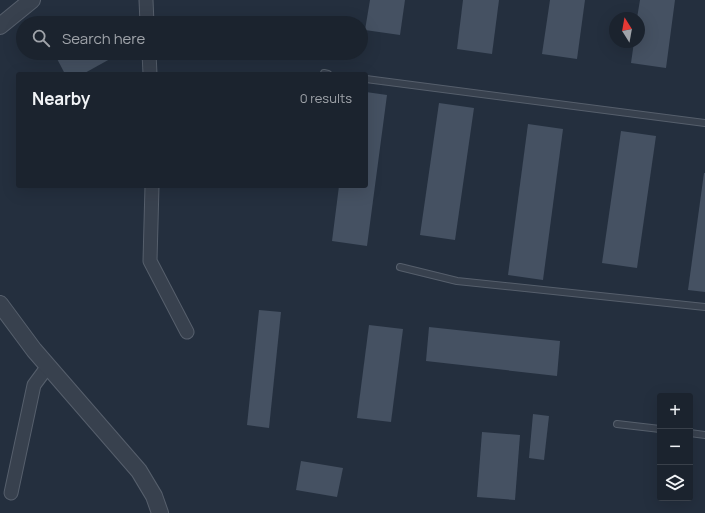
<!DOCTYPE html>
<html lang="en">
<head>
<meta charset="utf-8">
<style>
  :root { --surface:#1b232e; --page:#242b36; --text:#f1f3f6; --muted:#a0a4aa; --line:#39404a }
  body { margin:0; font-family:Manrope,sans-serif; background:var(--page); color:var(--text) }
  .controls { position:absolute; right:12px; bottom:12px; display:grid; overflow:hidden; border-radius:4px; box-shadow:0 4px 16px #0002 }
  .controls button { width:36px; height:36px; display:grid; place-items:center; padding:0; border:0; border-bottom:1px solid var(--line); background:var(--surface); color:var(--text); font:20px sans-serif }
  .compass { position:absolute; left:609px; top:12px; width:36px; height:36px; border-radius:50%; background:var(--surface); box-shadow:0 4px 16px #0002; rotate:349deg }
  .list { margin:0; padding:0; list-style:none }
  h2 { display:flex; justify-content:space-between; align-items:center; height:52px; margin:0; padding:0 16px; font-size:17px }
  h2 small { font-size:13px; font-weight:400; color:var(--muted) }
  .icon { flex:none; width:22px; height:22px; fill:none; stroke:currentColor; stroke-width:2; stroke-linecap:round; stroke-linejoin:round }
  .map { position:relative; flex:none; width:705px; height:513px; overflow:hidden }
  .search { position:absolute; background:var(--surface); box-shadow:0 4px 16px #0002; left:16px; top:16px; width:352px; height:44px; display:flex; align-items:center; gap:10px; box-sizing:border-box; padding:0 14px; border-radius:22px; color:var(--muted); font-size:15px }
  .panel { position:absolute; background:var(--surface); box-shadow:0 4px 16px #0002; left:16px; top:72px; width:352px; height:116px; border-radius:4px }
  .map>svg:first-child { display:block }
  .building { fill:#455162 }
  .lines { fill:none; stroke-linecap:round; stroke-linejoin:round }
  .service-casing { stroke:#565f6c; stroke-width:8 }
  .minor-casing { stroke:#565f6c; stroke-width:15 }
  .tertiary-casing { stroke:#565f6c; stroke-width:18 }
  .service { stroke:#38414e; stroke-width:6 }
  .minor { stroke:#38414e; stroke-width:13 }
  .tertiary { stroke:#38414e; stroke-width:16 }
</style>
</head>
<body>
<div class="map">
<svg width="705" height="513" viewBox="0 0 705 513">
  <rect width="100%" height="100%" fill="#242f3e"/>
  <g class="building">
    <polygon points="370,0 405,0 400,35 365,30"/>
    <polygon points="463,0 499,0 492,54 457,49"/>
    <polygon points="550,0 585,0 577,59 542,54"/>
    <polygon points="640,0 675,0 666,68 631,63 634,42 639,42 639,18 637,18"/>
    <polygon points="54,53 107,53 110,59 83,74 65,74"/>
    <polygon points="366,92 387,95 367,246 332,241 339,186 366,186"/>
    <polygon points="439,103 474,108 455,240 420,235"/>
    <polygon points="528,124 563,129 543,280 508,275"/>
    <polygon points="621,131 656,136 637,268 602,263"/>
    <polygon points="704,173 705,173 705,292 688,290"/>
    <polygon points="259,310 281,312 269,428 247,425"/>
    <polygon points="369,325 403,329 391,422 357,418"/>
    <polygon points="429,327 560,341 557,376 426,361"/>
    <polygon points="533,414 549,416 544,460 529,458"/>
    <polygon points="482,432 520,435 515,500 477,497"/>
    <polygon points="301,461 343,468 337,497 296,490"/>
  </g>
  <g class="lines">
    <defs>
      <g id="service">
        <polyline points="324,73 328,74"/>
        <polyline points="366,79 705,123"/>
        <polyline points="400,267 457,281 705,307"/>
        <polyline points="617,424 660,429"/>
        <polyline points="690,433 705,435"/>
      </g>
      <g id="minor">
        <polyline points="146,0 147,23"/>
        <polyline points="149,53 150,74"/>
        <polyline points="152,186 150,261 187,332"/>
        <polyline points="11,493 34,385 48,366"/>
      </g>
      <g id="tertiary">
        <polyline points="0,26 32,0"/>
        <polyline points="0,304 34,350 139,471 154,496 160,513"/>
      </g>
    </defs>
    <use href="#service" class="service-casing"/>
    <use href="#minor" class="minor-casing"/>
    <use href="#tertiary" class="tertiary-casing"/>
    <use href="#service" class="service"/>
    <use href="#minor" class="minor"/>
    <use href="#tertiary" class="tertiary"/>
  </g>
</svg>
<div class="controls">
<button>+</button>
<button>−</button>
<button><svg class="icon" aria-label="layers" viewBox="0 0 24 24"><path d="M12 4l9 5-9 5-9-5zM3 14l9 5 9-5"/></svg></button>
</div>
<svg class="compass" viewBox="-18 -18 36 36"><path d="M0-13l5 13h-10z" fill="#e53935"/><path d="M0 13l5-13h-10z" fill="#a0a4aa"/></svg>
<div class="search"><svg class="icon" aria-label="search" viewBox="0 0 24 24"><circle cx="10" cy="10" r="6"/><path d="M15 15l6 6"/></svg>Search here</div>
<section class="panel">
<h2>Nearby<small>0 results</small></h2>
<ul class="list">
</ul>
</section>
</div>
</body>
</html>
